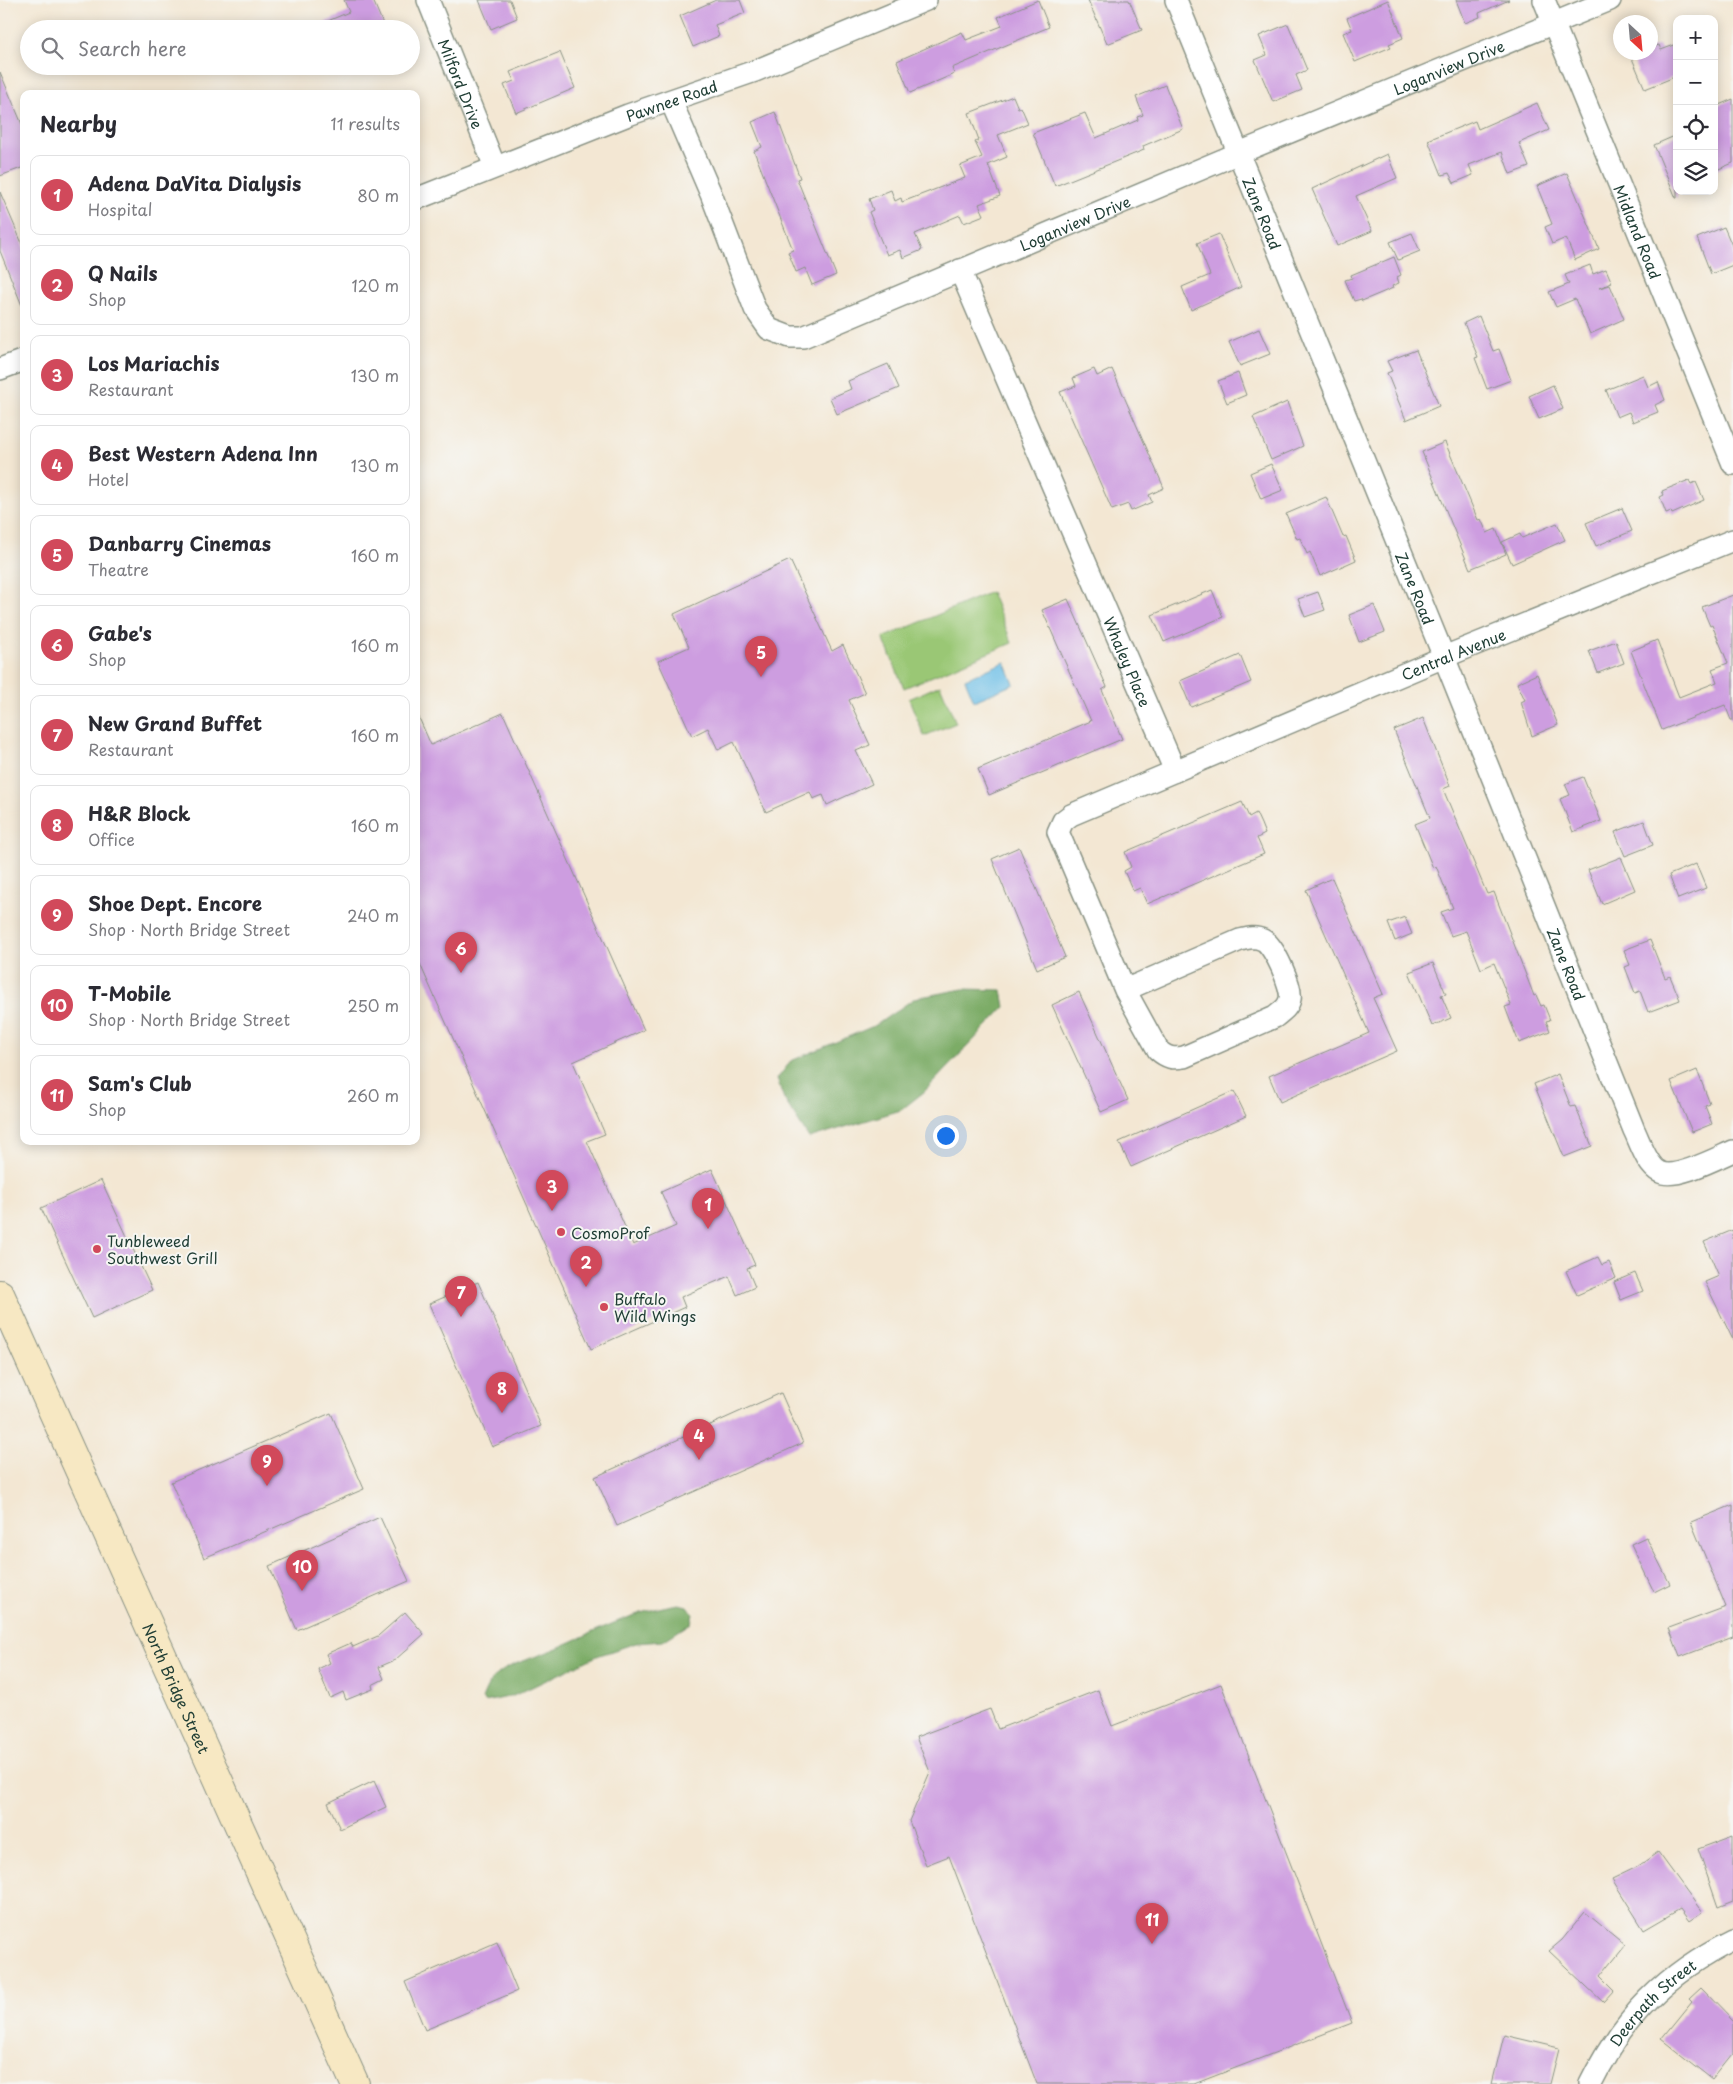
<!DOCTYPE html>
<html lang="en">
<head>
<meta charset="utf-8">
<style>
  :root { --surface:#fff; --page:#f2f2f3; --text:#2b2b33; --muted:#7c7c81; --line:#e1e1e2; --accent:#d1495b }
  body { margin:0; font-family:"Playpen Sans",sans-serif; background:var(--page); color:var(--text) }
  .controls { position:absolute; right:15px; top:15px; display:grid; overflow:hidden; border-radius:10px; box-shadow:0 2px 12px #0003 }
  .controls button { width:45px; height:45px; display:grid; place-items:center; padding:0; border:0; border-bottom:1px solid var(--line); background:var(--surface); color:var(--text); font:25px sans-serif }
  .compass { position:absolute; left:1613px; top:15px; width:45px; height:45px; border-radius:50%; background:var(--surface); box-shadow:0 2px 12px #0003; rotate:154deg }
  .you { position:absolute; left:945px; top:1135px; width:18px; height:18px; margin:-12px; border:4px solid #fff; border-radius:50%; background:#1a73e8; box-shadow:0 0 0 8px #1a73e833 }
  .badge { display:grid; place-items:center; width:32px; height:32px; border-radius:50%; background:var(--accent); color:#fff; font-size:16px; font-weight:700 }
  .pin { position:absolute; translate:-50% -41px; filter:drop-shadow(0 1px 2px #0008) }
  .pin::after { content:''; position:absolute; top:26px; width:18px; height:15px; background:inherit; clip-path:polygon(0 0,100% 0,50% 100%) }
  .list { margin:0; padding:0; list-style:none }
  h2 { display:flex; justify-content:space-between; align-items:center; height:65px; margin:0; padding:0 20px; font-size:21px }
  h2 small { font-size:16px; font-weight:400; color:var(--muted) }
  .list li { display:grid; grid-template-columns:32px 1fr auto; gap:15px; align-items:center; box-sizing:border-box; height:80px; margin:0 10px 10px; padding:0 10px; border:1px solid var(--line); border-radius:10px }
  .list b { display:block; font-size:19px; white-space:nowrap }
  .list p { margin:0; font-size:16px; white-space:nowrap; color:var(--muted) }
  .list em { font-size:16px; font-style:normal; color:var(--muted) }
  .icon { flex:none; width:28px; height:28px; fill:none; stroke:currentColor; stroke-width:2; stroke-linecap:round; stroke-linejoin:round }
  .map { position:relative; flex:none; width:1733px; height:2084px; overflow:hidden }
  .search { position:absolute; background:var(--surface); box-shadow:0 2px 12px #0003; left:20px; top:20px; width:400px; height:55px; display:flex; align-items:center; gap:12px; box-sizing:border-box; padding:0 18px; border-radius:28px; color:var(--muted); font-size:19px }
  .panel { position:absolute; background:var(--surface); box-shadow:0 2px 12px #0003; left:20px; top:90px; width:400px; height:1055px; border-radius:10px }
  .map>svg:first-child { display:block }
  .green { fill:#9ac775; stroke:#5c8254 }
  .forest { fill:#7bac66; stroke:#4d744d }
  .water { fill:#6bbee7; stroke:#457e8e }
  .building { fill:#cd9de0 }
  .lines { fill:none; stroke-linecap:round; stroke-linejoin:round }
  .minor-casing { stroke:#899284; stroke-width:24 }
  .secondary-casing { stroke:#899284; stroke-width:30 }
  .minor { stroke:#fff; stroke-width:21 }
  .secondary { stroke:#f7e8c3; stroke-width:28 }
  .poi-dot { fill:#d1495b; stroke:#f6f6f2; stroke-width:2 }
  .labels { text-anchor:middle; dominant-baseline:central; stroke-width:4; stroke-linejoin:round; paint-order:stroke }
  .street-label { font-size:15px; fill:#1f3d34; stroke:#f6f6f2 }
  .poi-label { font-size:15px; fill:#1f3d34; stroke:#f6f6f2; text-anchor:start }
</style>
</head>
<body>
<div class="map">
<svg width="1733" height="2084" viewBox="0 0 1733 2084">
  <rect width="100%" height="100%" fill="#f6f6f2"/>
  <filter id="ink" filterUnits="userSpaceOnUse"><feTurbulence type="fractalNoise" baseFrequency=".02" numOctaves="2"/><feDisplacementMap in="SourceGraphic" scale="10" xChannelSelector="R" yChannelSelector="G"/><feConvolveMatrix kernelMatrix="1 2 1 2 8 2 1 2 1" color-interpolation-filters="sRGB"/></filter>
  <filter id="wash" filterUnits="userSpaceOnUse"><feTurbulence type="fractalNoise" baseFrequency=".0096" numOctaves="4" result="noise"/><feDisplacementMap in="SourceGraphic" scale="20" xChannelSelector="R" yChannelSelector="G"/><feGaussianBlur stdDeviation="1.12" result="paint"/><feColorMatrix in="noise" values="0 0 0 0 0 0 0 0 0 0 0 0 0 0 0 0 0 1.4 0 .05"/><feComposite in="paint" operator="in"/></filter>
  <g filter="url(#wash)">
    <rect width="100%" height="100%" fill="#f3e7d3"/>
    <g class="green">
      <polygon points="991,592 1012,643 904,688 883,638"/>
      <polygon points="940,685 956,723 924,736 909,699"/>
    </g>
    <g class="forest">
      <polygon points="963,989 1002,990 1005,1007 924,1092 901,1110 809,1138 784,1099 777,1079 791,1061 876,1025 915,998"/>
      <path d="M679 1604 687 1606 693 1614 691 1623 663 1641 636 1643 597 1656 513 1696 485 1702 482 1699C486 1689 489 1681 498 1674 511 1663 534 1658 550 1651 593 1633 632 1611 679 1604Z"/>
    </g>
    <polygon class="water" points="1005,662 1014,684 974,701 965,679"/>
    <g id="blocks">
      <g class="building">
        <polygon points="344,0 373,0 385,29 309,29 349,12"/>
        <polygon points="479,0 510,0 517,18 491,29"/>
        <polygon points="716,0 740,0 745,13 715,25 719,36 693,47 680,16"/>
        <polygon points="1038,0 1049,27 952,68 954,74 910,93 897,61 962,32 966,40 1002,26 998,17"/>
        <polygon points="1088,0 1129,0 1142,30 1107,44"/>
        <polygon points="1388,0 1403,38 1389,44 1391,47 1355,62 1343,33 1352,30 1347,18"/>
        <polygon points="1456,0 1509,0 1479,13 1480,17 1465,23"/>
        <polygon points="1288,24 1307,70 1296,75 1302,90 1273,102 1255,60 1267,55 1259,36"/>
        <polygon points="1677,44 1677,76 1645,89 1631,56 1641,52 1650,52 1650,48 1659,45 1661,50"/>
        <polygon points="560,52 575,88 516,113 504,85 514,81 510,72"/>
        <polygon points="0,72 24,129 24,167 0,176"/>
        <polygon points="1165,85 1183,129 1143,146 1144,150 1055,186 1033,133 1085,113 1096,138 1138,120 1137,117 1143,115 1136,97"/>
        <polygon points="1013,96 1018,108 1021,107 1028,123 998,135 1007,157 988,165 1000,196 979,204 984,215 964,223 960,215 915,234 922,250 903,258 900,250 887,255 869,212 873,210 869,199 891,190 895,201 901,198 902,202 965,178 960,166 982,157 975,142 979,140 969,113"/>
        <polygon points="1733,99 1733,163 1714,171 1714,107"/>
        <polygon points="1537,103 1549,130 1519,143 1529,167 1510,174 1502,152 1469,165 1473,175 1454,183 1449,173 1442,175 1428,140 1475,121 1478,129"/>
        <polygon points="775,112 800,178 797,179 836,275 812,285 805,268 796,272 788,252 793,250 754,151 762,147 752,122"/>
        <polygon points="1677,135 1677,198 1676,198 1654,145"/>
        <polygon points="1387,154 1397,178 1356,196 1372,231 1337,246 1312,189"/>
        <polygon points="1567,173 1599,249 1575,260 1566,238 1552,244 1545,227 1552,224 1537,186"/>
        <polygon points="0,192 24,248 23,308 0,251"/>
        <polygon points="1724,227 1733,248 1733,265 1711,274 1697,238"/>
        <polygon points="1412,233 1420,251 1398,260 1390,242"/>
        <polygon points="1219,234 1241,287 1191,310 1182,287 1210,275 1197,243"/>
        <polygon points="1394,257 1401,275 1397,277 1399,283 1392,286 1393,288 1362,301 1361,299 1354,301 1345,280 1352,278 1351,275"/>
        <polygon points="1590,265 1593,274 1606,269 1612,283 1599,288 1610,285 1624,319 1590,334 1575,299 1556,307 1549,292 1569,284 1565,275"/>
        <polygon points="1479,316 1493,351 1499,349 1511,380 1487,389 1475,358 1478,357 1464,323"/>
        <polygon points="1259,329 1270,354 1240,366 1229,342"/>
        <polygon points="1416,350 1439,406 1406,420 1387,373 1392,371 1387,361"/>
        <polygon points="888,364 899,388 837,414 830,398 851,389 848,381"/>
        <polygon points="1094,369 1097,376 1112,369 1164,488 1149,495 1152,502 1131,511 1128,504 1112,510 1060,392 1076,386 1073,378"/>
        <polygon points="1238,373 1246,395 1227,403 1218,381"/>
        <polygon points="1643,375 1648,387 1658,382 1665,400 1655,405 1658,412 1633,422 1629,412 1617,417 1606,390"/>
        <polygon points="1553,385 1563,409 1539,419 1529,396"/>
        <polygon points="1287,402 1303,446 1271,460 1253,417"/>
        <polygon points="1445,442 1478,520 1481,519 1487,533 1496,529 1506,554 1470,569 1422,452"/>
        <polygon points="1271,464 1283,490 1261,499 1250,473"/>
        <polygon points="1689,480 1691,484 1696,482 1704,500 1672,514 1671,511 1666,513 1660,497 1664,495 1662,491"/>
        <polygon points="1326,497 1343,537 1346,536 1356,560 1320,576 1310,552 1307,554 1300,538 1297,539 1286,514"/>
        <polygon points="1622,508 1632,531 1596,546 1586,523"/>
        <polygon points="1557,523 1565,540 1512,564 1502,542 1520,534 1522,538"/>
        <polygon points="790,560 832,651 843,645 865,693 849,700 870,745 856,751 872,784 827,805 823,795 813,799 810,792 766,812 734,742 718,750 708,728 692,736 658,661 689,647 674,614"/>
        <polygon points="1212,590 1223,617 1164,642 1152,615"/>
        <polygon points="1318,592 1325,610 1305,617 1298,599"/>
        <polygon points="1733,595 1733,720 1731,720 1725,705 1662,730 1631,651 1657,640 1679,697 1717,682 1712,669 1728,663 1712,625 1710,626 1702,607"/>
        <polygon points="1068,599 1107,687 1102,690 1122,739 989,795 978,769 1091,721 1042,610"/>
        <polygon points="1374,605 1385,632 1359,642 1349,615"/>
        <polygon points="1616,641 1624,663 1598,673 1589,651"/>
        <polygon points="1240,655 1251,682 1191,707 1180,681"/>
        <polygon points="1537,674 1558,725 1532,736 1521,702 1525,700 1517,683"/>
        <polygon points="416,711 431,745 503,713 644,1030 573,1062 605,1134 587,1141 633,1245 676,1226 661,1192 712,1169 755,1265 747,1268 755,1287 737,1295 729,1276 681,1297 685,1307 591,1349 416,955"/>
        <polygon points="1423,718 1450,786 1443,789 1487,894 1494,892 1534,996 1536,995 1541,1006 1544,1005 1550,1020 1546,1021 1550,1031 1519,1043 1505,1007 1511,1005 1494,963 1481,969 1466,931 1451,936 1441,912 1453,908 1436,866 1433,868 1415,824 1430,818 1394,730"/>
        <polygon points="1583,777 1601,821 1573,832 1560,799 1570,795 1565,784"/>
        <polygon points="1242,802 1249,817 1256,813 1261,824 1265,834 1257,838 1264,854 1147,904 1140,888 1133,891 1124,871 1131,867 1125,852"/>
        <polygon points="1644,821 1653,845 1625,856 1615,832"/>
        <polygon points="1019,847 1065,957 1037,969 992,859"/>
        <polygon points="1621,857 1635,890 1602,904 1588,870"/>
        <polygon points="1696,864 1706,888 1678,899 1669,875"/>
        <polygon points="1332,878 1383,994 1373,998 1397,1051 1280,1102 1269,1076 1369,1033 1306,890"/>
        <polygon points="1405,917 1412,934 1395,941 1388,923"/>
        <polygon points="1650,940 1665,978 1670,976 1680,1000 1648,1012 1640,991 1635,993 1625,967 1630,965 1624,950"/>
        <polygon points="1433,963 1446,994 1441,995 1451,1018 1432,1026 1409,972"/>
        <polygon points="1079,992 1128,1100 1101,1112 1052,1005"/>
        <polygon points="1697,1070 1710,1104 1705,1106 1712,1124 1692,1132 1671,1081"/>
        <polygon points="1558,1074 1571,1107 1575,1106 1592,1146 1564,1157 1534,1084"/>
        <polygon points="1234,1091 1246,1116 1131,1167 1119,1142"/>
        <polygon points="101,1180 152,1290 92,1318 41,1208"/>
        <polygon points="1733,1230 1733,1340 1705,1282 1719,1276 1704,1242"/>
        <polygon points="1598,1257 1602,1265 1609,1262 1616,1278 1577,1295 1566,1271"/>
        <polygon points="1635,1273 1643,1291 1621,1300 1614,1282"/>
        <polygon points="478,1282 541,1426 492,1447 429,1304"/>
        <polygon points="781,1393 803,1443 617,1526 595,1477"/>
        <polygon points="331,1413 364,1489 204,1558 171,1482"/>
        <polygon points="1733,1505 1733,1637 1680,1657 1669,1628 1726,1607 1691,1522"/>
        <polygon points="380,1517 409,1581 297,1630 269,1566"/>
        <polygon points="1646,1537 1670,1584 1654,1592 1631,1544"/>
        <polygon points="405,1612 424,1634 395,1660 379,1667 384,1679 372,1685 373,1689 346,1700 343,1692 330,1698 318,1669 330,1663 326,1654 351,1643 353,1647 378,1636"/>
        <polygon points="1221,1684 1352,2023 1194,2084 1037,2084 949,1856 926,1865 909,1821 930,1772 916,1737 990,1709 998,1729 1098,1690 1112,1726"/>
        <polygon points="374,1781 386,1807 340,1829 328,1803"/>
        <polygon points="1733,1836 1733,1901 1718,1907 1698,1849"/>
        <polygon points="1658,1852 1702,1912 1689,1921 1680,1909 1644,1930 1612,1879 1637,1867"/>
        <polygon points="1585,1912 1625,1945 1600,1976 1614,1990 1603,2002 1549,1951 1562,1940"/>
        <polygon points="497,1942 517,1991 425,2030 405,1982"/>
        <polygon points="1701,1988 1733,2021 1733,2054 1713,2079 1662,2039 1692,2002 1689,1999"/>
        <polygon points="1504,2035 1559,2048 1550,2084 1492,2084"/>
      </g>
    </g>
  </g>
  <g filter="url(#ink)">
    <use href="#blocks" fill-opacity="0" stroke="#899284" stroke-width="1"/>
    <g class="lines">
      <defs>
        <g id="minor">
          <path id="s1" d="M428 0 495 167"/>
          <path id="s2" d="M1176 0 1444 657 1634 1130C1640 1142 1647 1166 1660 1172 1675 1180 1717 1158 1733 1151"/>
          <path id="s3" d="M1544 0 1733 464"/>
          <path id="s4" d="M671 101 711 194 755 309 769 329 790 337H803L1239 153 1610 0"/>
          <path id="s5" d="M416 199 628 115 755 71 926 0"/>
          <path id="s6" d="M960 270 1175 771 1071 815 1063 821 1058 832 1125 990 1158 1050C1167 1058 1173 1059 1184 1057L1275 1017C1282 1011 1288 1008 1290 999 1293 988 1274 945 1263 940 1255 936 1248 938 1240 940L1125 990"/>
          <polyline points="0,369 24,360"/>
          <path id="s7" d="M1175 771 1444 657 1733 540"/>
          <path id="s8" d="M1590 2084C1623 2017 1666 1973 1733 1940"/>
        </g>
        <g id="secondary">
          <path id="s9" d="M0 1294 355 2084"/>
        </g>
      </defs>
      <use href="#minor" class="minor-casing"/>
      <use href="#secondary" class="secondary-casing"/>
      <use href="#minor" class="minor"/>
      <use href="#secondary" class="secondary"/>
    </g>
  </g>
  <g class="poi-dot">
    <circle cx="561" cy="1232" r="5"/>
    <circle cx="97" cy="1249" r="5"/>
    <circle cx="604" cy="1307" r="5"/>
  </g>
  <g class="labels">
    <g class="street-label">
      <text stroke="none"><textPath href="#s4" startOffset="984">Loganview Drive</textPath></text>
      <text stroke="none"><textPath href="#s1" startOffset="90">Milford Drive</textPath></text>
      <text stroke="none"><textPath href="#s5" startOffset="274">Pawnee Road</textPath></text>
      <text stroke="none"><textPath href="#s2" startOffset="230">Zane Road</textPath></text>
      <text stroke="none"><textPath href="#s4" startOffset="579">Loganview Drive</textPath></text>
      <text stroke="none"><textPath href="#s3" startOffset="250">Midland Road</textPath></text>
      <text stroke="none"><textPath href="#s2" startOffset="635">Zane Road</textPath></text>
      <text stroke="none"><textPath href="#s7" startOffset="302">Central Avenue</textPath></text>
      <text stroke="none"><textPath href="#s6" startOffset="426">Whaley Place</textPath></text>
      <text stroke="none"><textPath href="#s2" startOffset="1040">Zane Road</textPath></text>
      <text stroke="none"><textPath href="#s9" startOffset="432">North Bridge Street</textPath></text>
      <text stroke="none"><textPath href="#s8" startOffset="104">Deerpath Street</textPath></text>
    </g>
    <g class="poi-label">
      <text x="571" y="1232">CosmoProf</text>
      <text x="107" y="1240">Tunbleweed<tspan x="107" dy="17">Southwest Grill</tspan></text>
      <text x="614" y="1298">Buffalo<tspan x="614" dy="17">Wild Wings</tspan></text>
    </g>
  </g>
</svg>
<div class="controls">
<button>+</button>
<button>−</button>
<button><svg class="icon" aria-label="locate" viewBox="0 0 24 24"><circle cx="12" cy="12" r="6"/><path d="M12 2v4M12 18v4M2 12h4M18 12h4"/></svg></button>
<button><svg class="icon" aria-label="layers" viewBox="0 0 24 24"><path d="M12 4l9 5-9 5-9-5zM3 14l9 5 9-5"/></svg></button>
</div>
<svg class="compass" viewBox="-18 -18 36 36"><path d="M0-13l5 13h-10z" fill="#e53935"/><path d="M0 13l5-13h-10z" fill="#7c7c81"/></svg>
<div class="you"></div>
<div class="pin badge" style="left:708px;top:1229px">1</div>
<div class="pin badge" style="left:586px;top:1287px">2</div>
<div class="pin badge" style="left:552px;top:1211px">3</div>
<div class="pin badge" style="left:699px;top:1460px">4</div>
<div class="pin badge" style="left:761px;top:677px">5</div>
<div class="pin badge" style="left:461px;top:973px">6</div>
<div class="pin badge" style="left:461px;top:1317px">7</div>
<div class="pin badge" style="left:502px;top:1413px">8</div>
<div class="pin badge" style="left:267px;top:1486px">9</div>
<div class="pin badge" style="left:302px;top:1591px">10</div>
<div class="pin badge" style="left:1152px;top:1944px">11</div>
<div class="search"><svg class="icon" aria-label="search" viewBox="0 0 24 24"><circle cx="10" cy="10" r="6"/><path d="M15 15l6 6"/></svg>Search here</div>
<section class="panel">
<h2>Nearby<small>11 results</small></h2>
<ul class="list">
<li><span class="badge">1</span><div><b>Adena DaVita Dialysis</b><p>Hospital</p></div><em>80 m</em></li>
<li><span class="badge">2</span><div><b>Q Nails</b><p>Shop</p></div><em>120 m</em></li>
<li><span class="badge">3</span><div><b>Los Mariachis</b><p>Restaurant</p></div><em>130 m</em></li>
<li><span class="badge">4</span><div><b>Best Western Adena Inn</b><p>Hotel</p></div><em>130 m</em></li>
<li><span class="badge">5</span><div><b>Danbarry Cinemas</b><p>Theatre</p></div><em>160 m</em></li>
<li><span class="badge">6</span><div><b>Gabe's</b><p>Shop</p></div><em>160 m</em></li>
<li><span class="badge">7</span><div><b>New Grand Buffet</b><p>Restaurant</p></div><em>160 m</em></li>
<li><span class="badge">8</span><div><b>H&amp;R Block</b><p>Office</p></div><em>160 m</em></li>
<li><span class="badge">9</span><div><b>Shoe Dept. Encore</b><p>Shop · North Bridge Street</p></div><em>240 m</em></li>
<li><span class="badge">10</span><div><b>T-Mobile</b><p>Shop · North Bridge Street</p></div><em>250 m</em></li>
<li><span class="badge">11</span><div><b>Sam's Club</b><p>Shop</p></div><em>260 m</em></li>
</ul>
</section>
</div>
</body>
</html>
